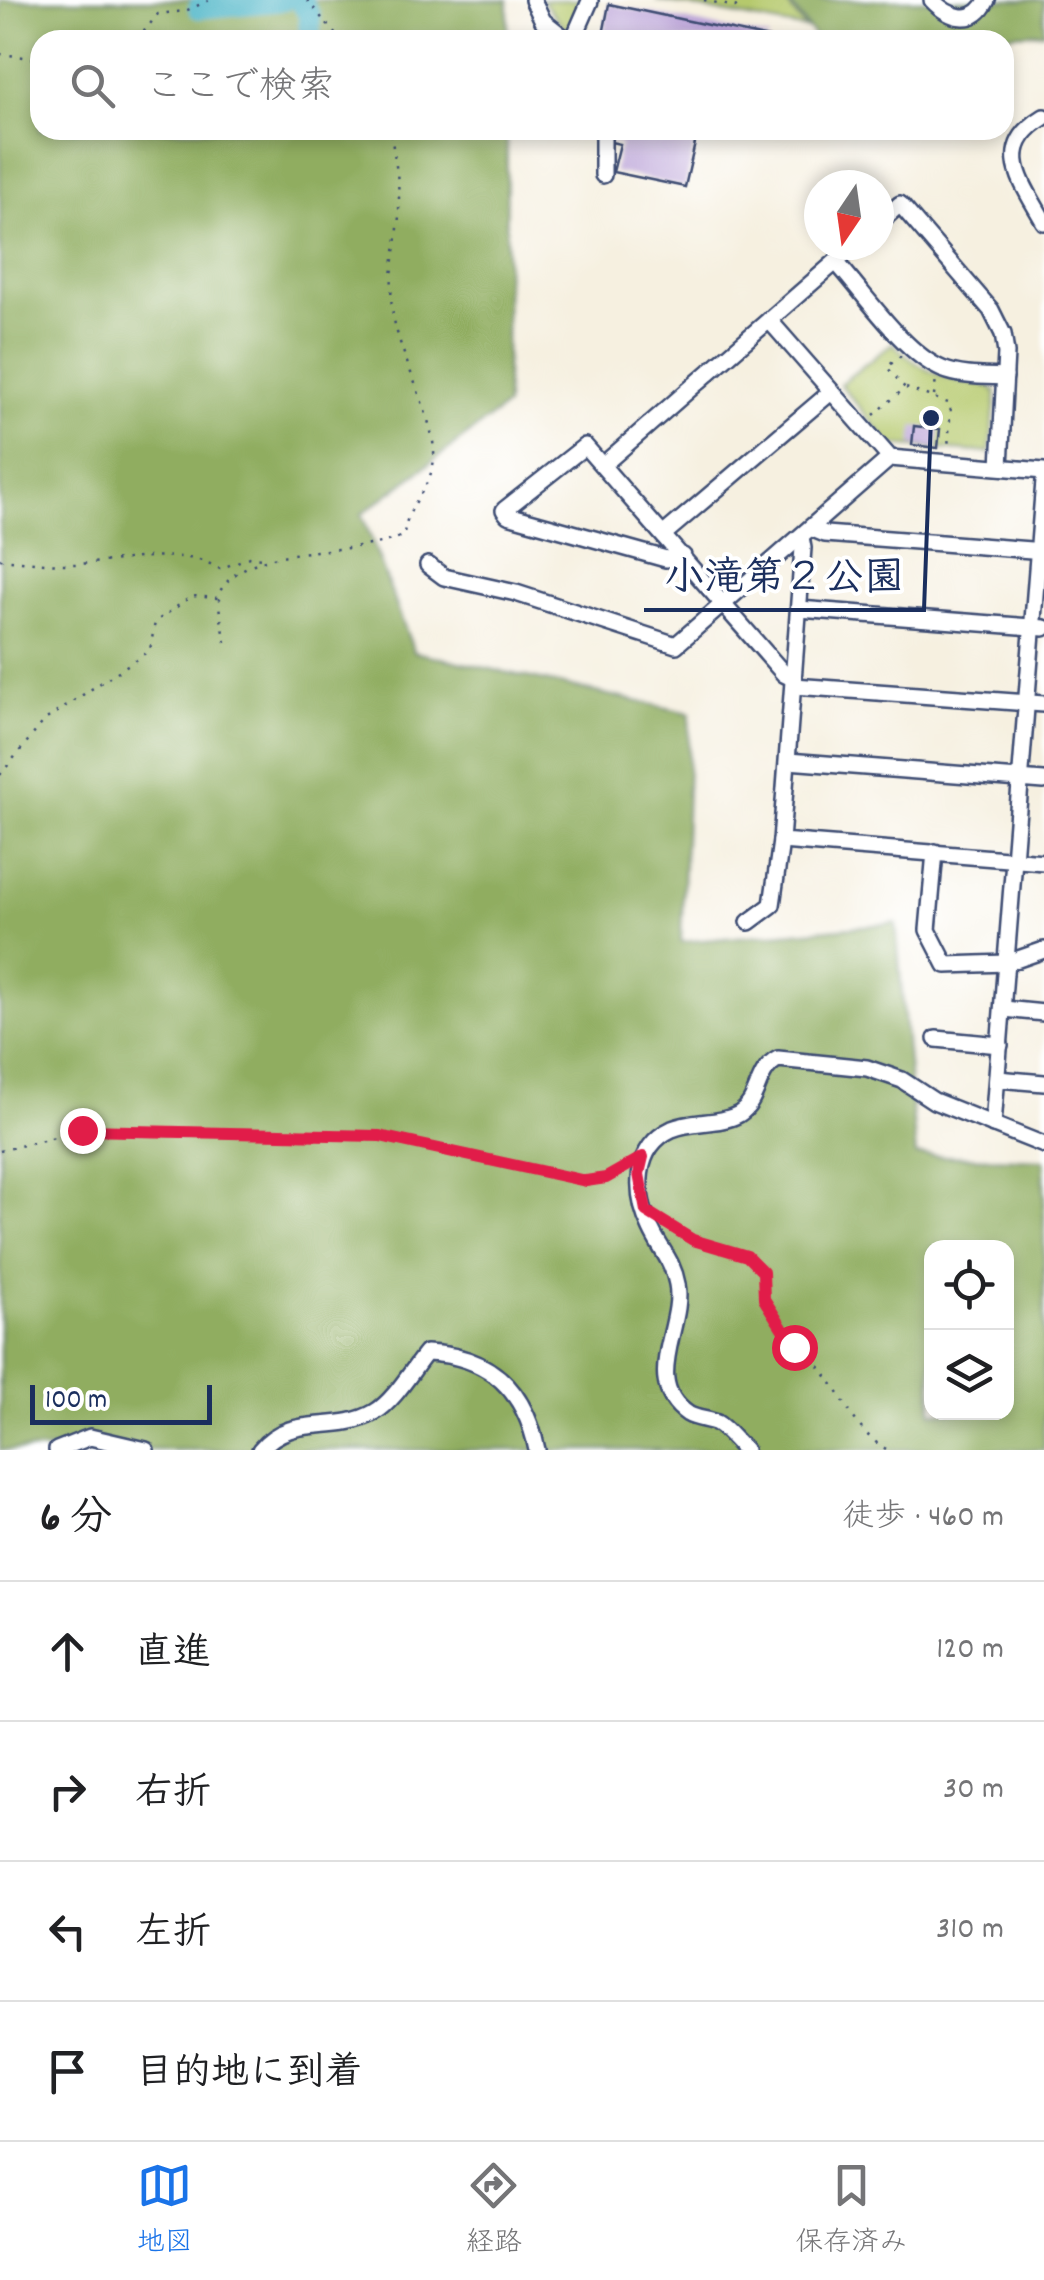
<!DOCTYPE html>
<html lang="ja">
<head>
<meta charset="utf-8">
<style>
  :root { --surface:#fff; --page:#f6f6f6; --text:#202124; --muted:#757577; --line:#e0e0e0; --accent:#1a73e8 }
  body { margin:0; font-family:Dekko,"Klee One",sans-serif; background:var(--page); color:var(--text) }
  .controls { position:absolute; right:30px; bottom:30px; display:grid; overflow:hidden; border-radius:20px; box-shadow:0 5px 15px #0003 }
  .controls button { width:90px; height:90px; display:grid; place-items:center; padding:0; border:0; border-bottom:2px solid var(--line); background:var(--surface); color:var(--text); font:50px sans-serif }
  .compass { position:absolute; left:804px; top:170px; width:90px; height:90px; border-radius:50%; background:var(--surface); box-shadow:0 5px 15px #0003; rotate:193deg }
  .scale { position:absolute; left:30px; bottom:25px; width:182px; box-sizing:border-box; padding-left:10px; border:5px solid #1b2f5e; border-top:0; font-size:28px; line-height:35px; white-space:nowrap; color:#1b2f5e; -webkit-text-stroke:8px #fff; paint-order:stroke }
  .stop { position:absolute; width:30px; height:30px; margin:-22px; border:8px solid #e11d48; border-radius:50%; background:#fff }
  .stop.end { background:#e11d48; border-color:#fff; box-shadow:0 2px 10px #0008 }
  .list { margin:0; padding:0; list-style:none }
  h2 { display:flex; justify-content:space-between; align-items:center; height:130px; margin:0; padding:0 40px; font-size:42px }
  h2 small { font-size:32px; font-weight:400; color:var(--muted) }
  .list li { display:grid; grid-template-columns:65px 1fr auto; gap:30px; align-items:center; box-sizing:border-box; height:140px; padding:0 40px; border-top:2px solid var(--line) }
  .list b { display:block; font-size:38px; white-space:nowrap }
  .list em { font-size:32px; font-style:normal; color:var(--muted) }
  .icon { flex:none; width:55px; height:55px; fill:none; stroke:currentColor; stroke-width:2; stroke-linecap:round; stroke-linejoin:round }
  .map { position:relative; flex:none; width:1044px; height:1450px; overflow:hidden }
  .search { position:absolute; background:var(--surface); box-shadow:0 5px 15px #0003; left:30px; right:30px; top:30px; height:110px; display:flex; align-items:center; gap:25px; box-sizing:border-box; padding:0 35px; border-radius:30px; color:var(--muted); font-size:38px }
  .sheet { height:690px; background:var(--surface) }
  nav { display:flex; justify-content:space-around; align-items:center; box-sizing:border-box; height:140px; border-top:2px solid var(--line); background:var(--surface); font-size:28px; color:var(--muted) }
  nav a { display:grid; justify-items:center; gap:5px }
  nav .on { color:var(--accent) }
  .map>svg:first-child { display:block }
  .green { fill:#b5c96c; stroke:#687c65; stroke-width:2.5 }
  .forest { fill:#90ad60; stroke:#566e5f; stroke-width:2.5; fill-rule:evenodd }
  .lines { fill:none; stroke-linecap:round; stroke-linejoin:round }
  .river { stroke:#49b4c6; stroke-width:22 }
  .building { fill:#bca4d8 }
  .minor-casing { stroke:#3c4c72; stroke-width:20 }
  .path { stroke:#3c4c72; stroke-width:2.5; stroke-dasharray:2.5 8; stroke-linecap:butt }
  .minor { stroke:#fff; stroke-width:15 }
  .route { stroke:#e11d48; stroke-width:12 }
  .leader { fill:none; stroke:#1b2f5e; stroke-width:4 }
  .callout-dot { fill:#1b2f5e; stroke:#fff; stroke-width:4 }
  .callout-label { font-size:40px; text-anchor:middle; font-weight:bold; fill:#1b2f5e; stroke:#fff; stroke-width:8; stroke-linejoin:round; paint-order:stroke }
</style>
</head>
<body>
<div class="map">
<svg width="1044" height="1450" viewBox="0 0 1044 1450">
  <rect width="100%" height="100%" fill="#fff"/>
  <filter id="ink" filterUnits="userSpaceOnUse"><feTurbulence type="fractalNoise" baseFrequency=".01" numOctaves="2"/><feDisplacementMap in="SourceGraphic" scale="20" xChannelSelector="R" yChannelSelector="G"/><feConvolveMatrix kernelMatrix="1 2 1 2 8 2 1 2 1" color-interpolation-filters="sRGB"/></filter>
  <filter id="wash" filterUnits="userSpaceOnUse"><feTurbulence type="fractalNoise" baseFrequency=".0048" numOctaves="4" result="noise"/><feDisplacementMap in="SourceGraphic" scale="40" xChannelSelector="R" yChannelSelector="G"/><feGaussianBlur stdDeviation="2.25" result="paint"/><feColorMatrix in="noise" values="0 0 0 0 0 0 0 0 0 0 0 0 0 0 0 0 0 1.4 0 .05"/><feComposite in="paint" operator="in"/></filter>
  <g filter="url(#wash)">
    <rect width="100%" height="100%" fill="#f6f0e0"/>
    <g class="green">
      <polygon points="542,0 597,0 568,33"/>
      <polygon points="656,0 784,0 806,29"/>
      <path d="M893 343C922 373 949 382 990 386L996 392 990 453 891 445 840 384Z"/>
    </g>
    <g class="forest">
      <path d="M0 0H508V40H40V130H507L506 406 362 514 414 652 690 713 681 942 896 923 916 1155 1044 1160V1450H0ZM932 1248H1006V1412H932Z"/>
      <polygon points="787,0 1044,0 1044,32 1012,34 1002,40 817,40"/>
    </g>
    <g class="lines">
      <g class="river">
        <polyline points="300,0 309,14 310,40"/>
        <polyline points="199,8 284,0"/>
      </g>
    </g>
    <g id="blocks">
      <g class="building">
        <polygon points="609,4 769,38 768,40 602,40"/>
        <polygon points="605,130 698,130 685,187 613,172 620,144 602,140"/>
        <polygon points="914,426 940,429 938,448 912,445"/>
      </g>
    </g>
  </g>
  <g filter="url(#ink)">
    <use href="#blocks" fill-opacity="0" stroke="#3c4c72" stroke-width="2.5"/>
    <g class="lines">
      <defs>
        <g id="minor">
          <polyline points="533,0 543,21 567,40"/>
          <path d="M932 0C949 18 974 27 987 0"/>
          <polyline points="573,40 590,1"/>
          <path d="M1044 117C993 148 1022 182 1044 222"/>
          <polyline points="603,130 603,175"/>
          <polyline points="879,223 900,204 991,310 1003,334 1006,353 1000,466"/>
          <path d="M836 262C864 293 904 353 942 369 962 377 985 376 1005 377"/>
          <polyline points="769,320 890,458 1044,471"/>
          <polyline points="604,464 855,245"/>
          <polyline points="813,529 825,534 1044,551"/>
          <polyline points="664,534 831,392"/>
          <polyline points="801,537 803,548 781,841 1044,862"/>
          <polyline points="683,556 666,559 508,515 504,510 585,446 784,674 794,679"/>
          <polyline points="428,565 444,577 516,593 676,645 890,458"/>
          <polyline points="799,609 1044,628"/>
          <polyline points="794,686 1044,704"/>
          <polyline points="788,761 1044,781"/>
          <polyline points="935,852 928,930 946,965 1007,963 1044,950"/>
          <polyline points="749,922 772,905 781,841"/>
          <polyline points="1004,1009 1044,1013"/>
          <polyline points="936,1039 1000,1045"/>
          <polyline points="998,1079 1044,1083"/>
          <polyline points="993,1125 1044,481"/>
          <polyline points="57,1450 90,1437 146,1450"/>
          <path d="M260 1450C291 1412 336 1435 375 1412 394 1401 412 1370 426 1353 490 1355 525 1390 537 1450"/>
          <path d="M745 1450C736 1442 727 1429 717 1423 708 1419 696 1419 688 1414 640 1381 685 1326 677 1284 673 1261 660 1249 651 1229 634 1195 633 1147 672 1129 693 1120 720 1125 739 1114 760 1101 755 1071 778 1059L867 1068 902 1080 934 1101 1044 1145"/>
        </g>
      </defs>
      <use href="#minor" class="minor-casing"/>
      <g class="path">
        <polyline points="307,0 340,40"/>
        <polyline points="704,0 735,7 744,0"/>
        <polyline points="137,40 158,14 185,11 210,0"/>
        <polyline points="0,54 40,59"/>
        <polyline points="906,388 951,404 948,448"/>
        <polyline points="934,396 936,379"/>
        <polyline points="874,415 905,388 887,367 902,355"/>
        <path d="M0 559C24 561 48 564 71 564 117 564 180 544 220 569L249 557 263 558"/>
        <path d="M226 642C224 629 214 600 222 588 256 539 355 559 404 535 406 503 436 486 434 451 432 414 402 360 394 320 386 283 398 249 399 213 400 185 395 158 390 130"/>
        <polyline points="0,775 45,720 150,650 155,622 192,596 218,598"/>
        <polyline points="0,1151 82,1130 381,1136 586,1181 606,1178 627,1166"/>
        <path d="M661 1218 693 1240 747 1257 763 1273C765 1329 792 1334 823 1371 846 1399 854 1432 888 1450"/>
      </g>
      <use href="#minor" class="minor"/>
    </g>
  </g>
  <g class="lines" filter="url(#ink)">
    <polyline class="route" points="82,1130 380,1136 586,1181 606,1178 643,1157 639,1174 646,1211 693,1240 747,1256 763,1272 764,1299 794,1347"/>
  </g>
  <path class="leader" d="M931 418L924 610H644"/>
  <circle class="callout-dot" cx="931" cy="418" r="10"/>
  <g class="callout-label">
    <text x="784" y="589">小滝第２公園</text>
  </g>
</svg>
<div class="controls">
<button><svg class="icon" aria-label="locate" viewBox="0 0 24 24"><circle cx="12" cy="12" r="6"/><path d="M12 2v4M12 18v4M2 12h4M18 12h4"/></svg></button>
<button><svg class="icon" aria-label="layers" viewBox="0 0 24 24"><path d="M12 4l9 5-9 5-9-5zM3 14l9 5 9-5"/></svg></button>
</div>
<svg class="compass" viewBox="-18 -18 36 36"><path d="M0-13l5 13h-10z" fill="#e53935"/><path d="M0 13l5-13h-10z" fill="#757577"/></svg>
<div class="scale">100 m</div>
<div class="stop" style="left:794px;top:1347px"></div>
<div class="stop end" style="left:82px;top:1130px"></div>
<div class="search"><svg class="icon" aria-label="search" viewBox="0 0 24 24"><circle cx="10" cy="10" r="6"/><path d="M15 15l6 6"/></svg>ここで検索</div>
</div>
<section class="sheet">
<h2>6 分<small>徒歩 · 460 m</small></h2>
<ul class="list">
<li><svg class="icon" aria-label="ahead" viewBox="0 0 24 24"><path d="M12 20V5M6 11l6-6 6 6"/></svg><div><b>直進</b></div><em>120 m</em></li>
<li><svg class="icon" aria-label="right" viewBox="0 0 24 24"><path d="M7 20v-9h11M14 6l5 5-5 5"/></svg><div><b>右折</b></div><em>30 m</em></li>
<li><svg class="icon" aria-label="left" viewBox="0 0 24 24"><path d="M17 20v-9H6M10 6l-5 5 5 5"/></svg><div><b>左折</b></div><em>310 m</em></li>
<li><svg class="icon" aria-label="arrive" viewBox="0 0 24 24"><path d="M6 21V4h12l-3 4 3 4H6"/></svg><div><b>目的地に到着</b></div></li>
</ul>
</section>
<nav>
<a class="on"><svg class="icon" aria-label="map" viewBox="0 0 24 24"><path d="M3 6l6-2 6 2 6-2v14l-6 2-6-2-6 2zM9 4v14M15 6v14"/></svg>地図</a>
<a><svg class="icon" aria-label="directions" viewBox="0 0 24 24"><path d="M12 3l9 9-9 9-9-9zM9 14v-3h6M13 9l2 2-2 2"/></svg>経路</a>
<a><svg class="icon" aria-label="saved" viewBox="0 0 24 24"><path d="M7 4h10v16l-5-4-5 4z"/></svg>保存済み</a>
</nav>
</body>
</html>
